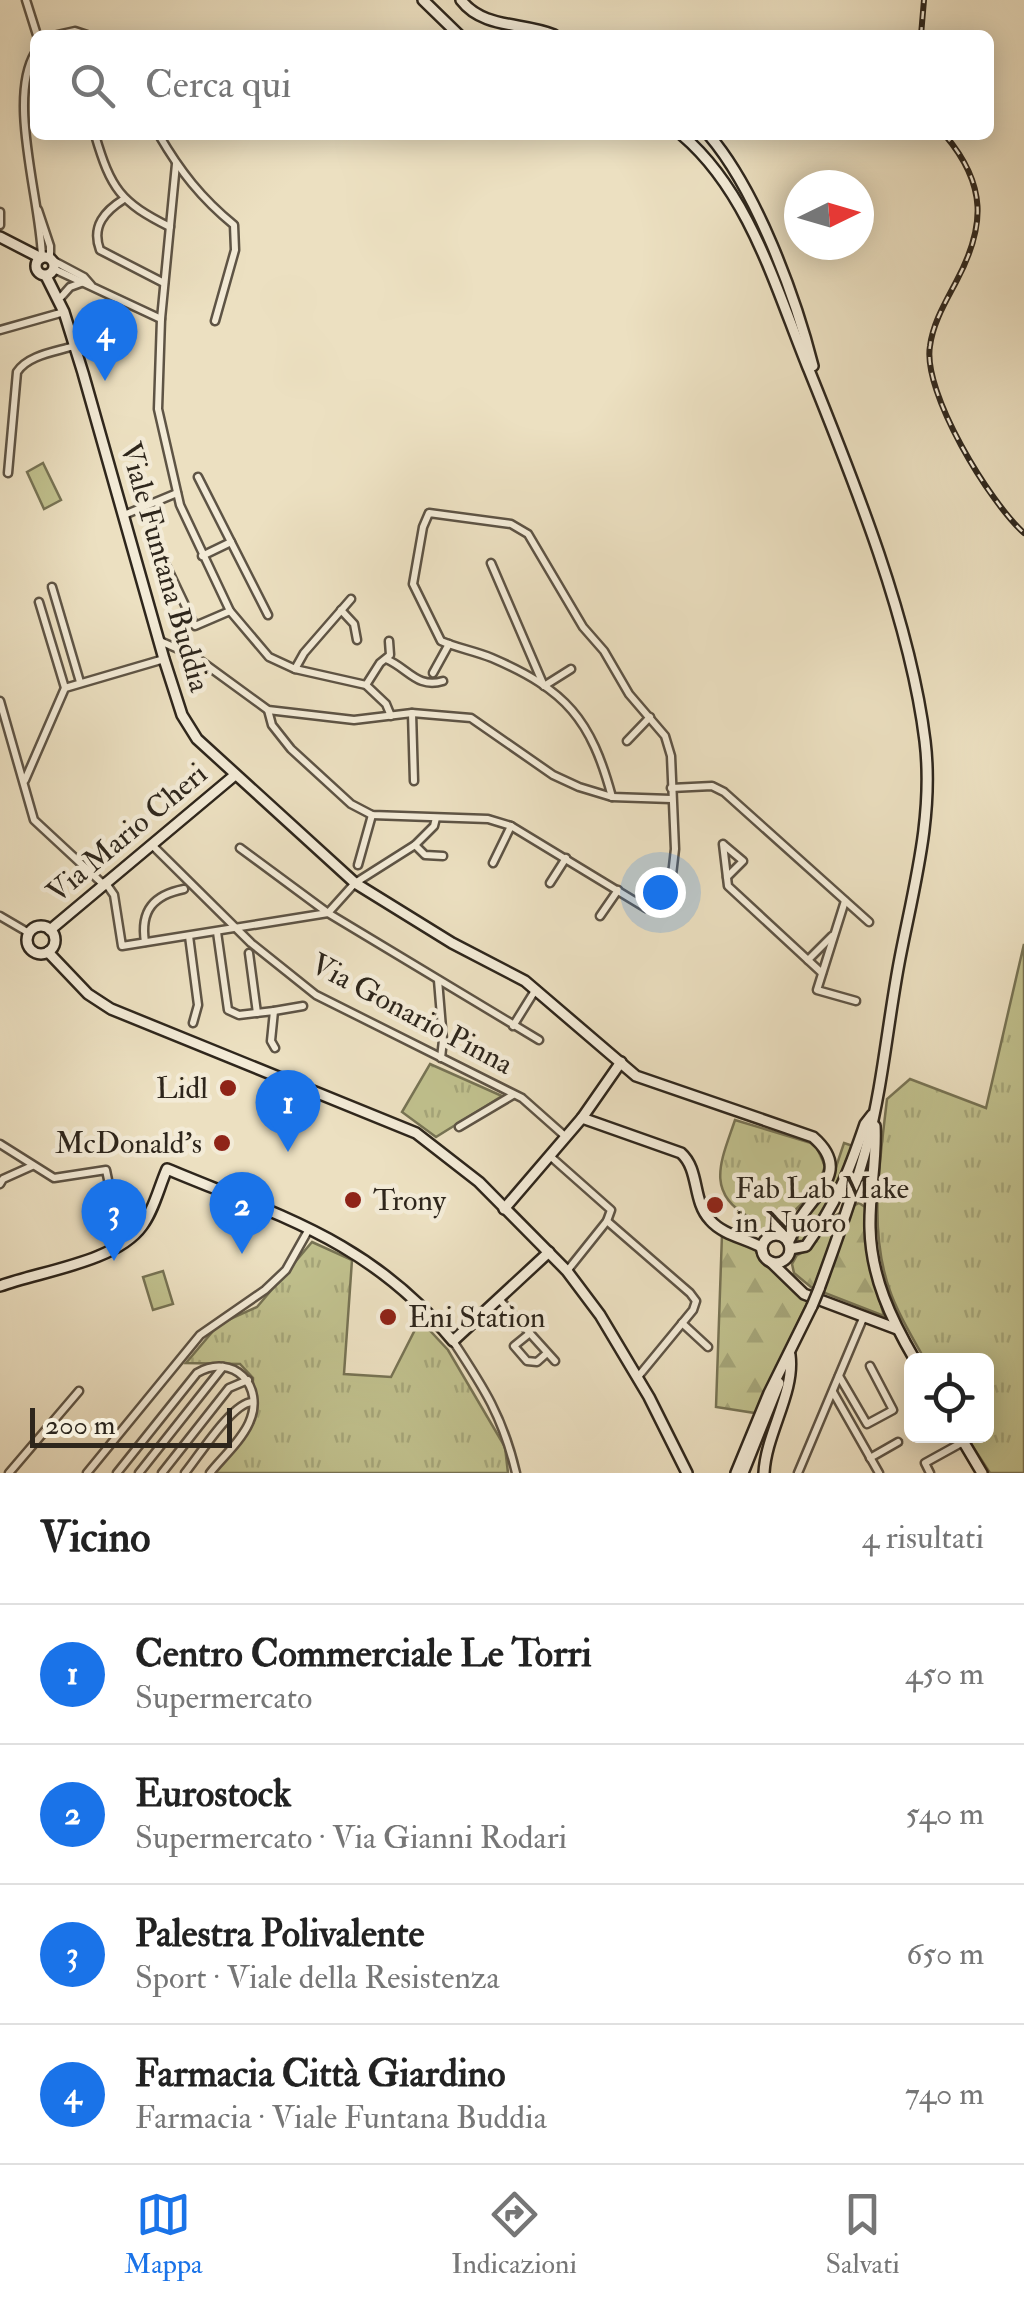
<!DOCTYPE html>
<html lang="it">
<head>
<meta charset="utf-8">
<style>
  :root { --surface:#fff; --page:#f6f6f6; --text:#222; --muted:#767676; --line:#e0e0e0; --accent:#1a73e8 }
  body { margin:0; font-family:"IM FELL Double Pica",serif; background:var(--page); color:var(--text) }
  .controls { position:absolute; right:30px; bottom:30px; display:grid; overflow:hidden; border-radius:15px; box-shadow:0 5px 25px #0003 }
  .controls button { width:90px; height:90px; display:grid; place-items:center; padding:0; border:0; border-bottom:2px solid var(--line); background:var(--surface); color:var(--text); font:50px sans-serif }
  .compass { position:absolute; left:784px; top:170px; width:90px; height:90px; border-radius:50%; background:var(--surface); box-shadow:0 5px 25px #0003; rotate:85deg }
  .scale { position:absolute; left:30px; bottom:25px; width:202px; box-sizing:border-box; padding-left:10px; border:5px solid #2e261c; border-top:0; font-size:28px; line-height:35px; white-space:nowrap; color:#2e261c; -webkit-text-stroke:8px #f3ebd7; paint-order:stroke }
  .you { position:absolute; left:660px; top:892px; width:35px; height:35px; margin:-25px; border:8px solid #fff; border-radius:50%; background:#1a73e8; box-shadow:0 0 0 15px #1a73e833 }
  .badge { display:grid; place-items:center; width:65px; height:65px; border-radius:50%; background:var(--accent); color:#fff; font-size:32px; font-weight:700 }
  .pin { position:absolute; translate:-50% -82px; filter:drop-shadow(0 2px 5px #0008) }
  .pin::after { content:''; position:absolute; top:52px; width:35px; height:30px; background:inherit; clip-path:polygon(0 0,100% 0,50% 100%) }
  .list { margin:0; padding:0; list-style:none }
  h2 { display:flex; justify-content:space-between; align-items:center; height:130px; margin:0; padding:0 40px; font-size:42px }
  h2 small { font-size:32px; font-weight:400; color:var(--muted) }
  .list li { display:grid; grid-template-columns:65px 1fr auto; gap:30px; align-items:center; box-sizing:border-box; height:140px; padding:0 40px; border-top:2px solid var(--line) }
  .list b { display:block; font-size:38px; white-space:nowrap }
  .list p { margin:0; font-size:32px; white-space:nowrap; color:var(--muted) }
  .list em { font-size:32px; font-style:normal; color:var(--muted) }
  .icon { flex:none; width:55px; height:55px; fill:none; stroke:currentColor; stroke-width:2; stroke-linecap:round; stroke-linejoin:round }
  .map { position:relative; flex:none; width:1024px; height:1473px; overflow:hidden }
  .search { position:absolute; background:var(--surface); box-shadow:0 5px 25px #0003; left:30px; right:30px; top:30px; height:110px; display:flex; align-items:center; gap:25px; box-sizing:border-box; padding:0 35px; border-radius:15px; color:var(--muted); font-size:38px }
  .sheet { height:690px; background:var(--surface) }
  nav { display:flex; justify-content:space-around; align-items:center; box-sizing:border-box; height:140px; border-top:2px solid var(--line); background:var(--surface); font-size:28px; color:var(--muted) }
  nav a { display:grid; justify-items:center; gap:5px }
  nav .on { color:var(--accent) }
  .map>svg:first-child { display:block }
  .grass { fill:url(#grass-tufts); stroke:#777354; stroke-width:2.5 }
  .forest { fill:url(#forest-firs); stroke:#777354; stroke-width:2.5 }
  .pitch { fill:#c0c08d; stroke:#777354; stroke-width:2.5 }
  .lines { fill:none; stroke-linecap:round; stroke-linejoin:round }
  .street-casing { stroke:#5e5445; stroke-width:11 }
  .secondary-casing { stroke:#2e261c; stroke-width:14 }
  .street { stroke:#f3ebd7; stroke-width:6 }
  .secondary { stroke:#f3ebd7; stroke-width:9 }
  .rail-casing { stroke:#2e261c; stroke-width:6 }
  .rail { stroke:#f3ebd7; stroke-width:2.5; stroke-dasharray:8; stroke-linecap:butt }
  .secondary-bridge-casing { stroke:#2e261c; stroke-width:14; stroke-linecap:butt }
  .secondary-bridge { stroke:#f3ebd7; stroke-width:9 }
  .poi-dot { fill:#8f2418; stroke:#f3ebd7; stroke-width:4 }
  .labels { text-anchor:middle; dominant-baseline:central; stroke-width:9; stroke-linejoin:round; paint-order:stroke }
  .street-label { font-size:30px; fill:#2e261c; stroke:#f3ebd7 }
  .poi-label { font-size:30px; fill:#2e261c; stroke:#f3ebd7; text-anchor:start }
</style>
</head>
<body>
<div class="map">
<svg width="1024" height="1473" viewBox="0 0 1024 1473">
  <defs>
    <pattern id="grass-tufts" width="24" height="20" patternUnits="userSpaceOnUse" patternTransform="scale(2.5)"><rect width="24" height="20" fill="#c0c08d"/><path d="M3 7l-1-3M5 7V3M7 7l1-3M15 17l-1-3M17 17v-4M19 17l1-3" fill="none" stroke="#a5a579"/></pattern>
    <pattern id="forest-firs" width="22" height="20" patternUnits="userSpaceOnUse" patternTransform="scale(2.5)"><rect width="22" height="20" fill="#c0c08d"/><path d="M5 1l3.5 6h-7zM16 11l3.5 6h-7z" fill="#a5a579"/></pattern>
  </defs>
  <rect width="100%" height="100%" fill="#ece0c1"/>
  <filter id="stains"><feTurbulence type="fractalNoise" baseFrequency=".002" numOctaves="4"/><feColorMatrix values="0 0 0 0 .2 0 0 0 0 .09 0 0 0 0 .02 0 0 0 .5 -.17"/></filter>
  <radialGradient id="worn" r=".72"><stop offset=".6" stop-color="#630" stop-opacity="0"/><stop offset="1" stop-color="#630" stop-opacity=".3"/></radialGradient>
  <g class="grass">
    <path d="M1024 944V1473H990L966 1436H986V1360H925C913 1338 898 1315 890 1291 868 1230 880 1162 887 1099L910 1079 986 1108Z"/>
    <polygon points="430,1064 502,1096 436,1137 402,1112"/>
    <path d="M735 1120 811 1143 817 1148 825 1166 817 1190 768 1235 742 1234 749 1217C704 1192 722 1159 735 1120Z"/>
    <polygon points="844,1143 853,1146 840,1183 804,1244 797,1244 799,1225 827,1194"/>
    <polygon points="312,1242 352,1260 344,1374 391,1377 420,1320 448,1350 505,1447 508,1473 212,1473 252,1425 253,1378 240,1364 186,1363 219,1324 257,1307"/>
  </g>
  <g class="forest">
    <polygon points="859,1203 865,1207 868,1257 884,1316 812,1288 794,1273 792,1264 797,1255 810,1249 829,1219"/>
    <polygon points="722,1234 756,1248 778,1276 809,1299 755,1413 716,1407"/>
  </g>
  <g class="pitch">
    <polygon points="43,463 61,500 44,509 27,472"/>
    <polygon points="163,1271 173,1304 153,1310 143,1277"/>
  </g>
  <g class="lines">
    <defs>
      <g id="street">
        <polyline points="26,0 37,35"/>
        <polyline points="57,35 75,31 87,35"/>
        <path d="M35 53C7 100 41 202 42 258"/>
        <path d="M95 135C111 189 120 202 170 227"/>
        <path d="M159 135C180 171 201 198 234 225L235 250 215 321"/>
        <polyline points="176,164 161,319 158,409 180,505 230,611 269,657 295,669 366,685 386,704 391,716"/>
        <path d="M124 199C105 211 91 226 100 250L164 283"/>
        <polyline points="38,210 50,246 50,258"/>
        <polyline points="0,212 0,225"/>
        <polyline points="52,260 84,277 91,285"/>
        <polyline points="54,269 161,319"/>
        <polyline points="62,296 70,287 81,283"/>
        <polyline points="0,330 64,312"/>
        <path d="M8 473 17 372C28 355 55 352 74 346"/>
        <polyline points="198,477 268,615"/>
        <polyline points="124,515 177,493"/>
        <polyline points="202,556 231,542"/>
        <polyline points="165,563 195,626 230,611"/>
        <polyline points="491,563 544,686 571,669"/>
        <polyline points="52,587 80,682"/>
        <polyline points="39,602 65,688"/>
        <polyline points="341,610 354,624 357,640"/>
        <polyline points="160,641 194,656 268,710 354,720 412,713 471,718 553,775 579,787 612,797 671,799"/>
        <path d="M386 659C408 668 417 689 443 681"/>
        <polyline points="295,669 304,653 351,599"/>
        <polyline points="433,673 449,644"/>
        <polyline points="366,685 380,663 390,655 389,641"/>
        <polyline points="0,701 34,820 103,884"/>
        <path d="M268 710 272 725 291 749 351 804 372 815 488 819 511 826 646 908 658 899 672 875 675 849 671 756 665 736 629 694 604 651 583 627 528 534 511 524 429 513 423 527 413 584 441 641C457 648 475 651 492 658 566 690 591 719 612 797"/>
        <polyline points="412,713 414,781"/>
        <polyline points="627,741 650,717"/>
        <polyline points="25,780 65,688 164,659"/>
        <polyline points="671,788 712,786 724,792 869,922"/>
        <polyline points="723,844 728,886 822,973"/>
        <polyline points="152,845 251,943 316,995 522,1098 566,1137"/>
        <polyline points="415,845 425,855 443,856"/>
        <polyline points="724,845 743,861 727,877"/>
        <polyline points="240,848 328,913 539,1040"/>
        <polyline points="493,863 511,826"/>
        <polyline points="358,865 372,815"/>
        <polyline points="105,882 114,895 122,946 328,913 355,883 415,845 434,826 436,818"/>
        <polyline points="550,883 566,858"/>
        <polyline points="845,901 817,990 856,1001"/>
        <polyline points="0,916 29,933"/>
        <polyline points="600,916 618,890"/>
        <polyline points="217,932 228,1010 239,1015 274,1011 271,1041 275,1048"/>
        <polyline points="189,936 198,1005 193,1023"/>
        <path d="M145 942C140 910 154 895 184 889"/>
        <polyline points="249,953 257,1013"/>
        <polyline points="808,960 832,936"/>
        <polyline points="438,980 443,1040 441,1058"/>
        <polyline points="274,1011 303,1006"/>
        <polyline points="513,1026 536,989"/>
        <polyline points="459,1127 513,1095"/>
        <polyline points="0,1144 54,1178 106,1170 114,1209 125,1207"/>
        <polyline points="550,1156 611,1210 607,1221 567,1271"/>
        <polyline points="0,1184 3,1179 32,1166"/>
        <polyline points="607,1221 690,1293 696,1301 693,1310 637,1378"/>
        <polyline points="499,1299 555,1361"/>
        <polyline points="682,1323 708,1347"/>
        <polyline points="530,1333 514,1346 527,1361 537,1362 547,1353"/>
        <path d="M453 1341C484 1388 503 1417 516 1473"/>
        <polyline points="839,1376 867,1424 893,1410 870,1366"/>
        <polyline points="833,1392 879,1473"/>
        <polyline points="870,1458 898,1442"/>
        <polyline points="9,1473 79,1391"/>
        <polyline points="87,1473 200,1335 265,1290 286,1270 309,1229"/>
        <path d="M117 1473 197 1373C233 1352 266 1386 249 1423 241 1441 222 1458 210 1473"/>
        <polyline points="139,1473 223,1367"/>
        <polyline points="162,1473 229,1388 248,1380"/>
        <path d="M185 1473C199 1456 232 1403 252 1402"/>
        <polyline points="798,1473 864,1316"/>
        <polyline points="930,1473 925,1463 963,1442"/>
      </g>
      <g id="secondary">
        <polyline points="423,0 459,35"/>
        <path d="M461 0C483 29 523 22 554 35"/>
        <path d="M682 135C749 192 775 286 807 365 853 479 910 619 925 741 934 815 914 886 900 958 888 1020 883 1084 867 1145 854 1194 836 1242 819 1289"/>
        <path d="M709 135C756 190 795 295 813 366"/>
        <polyline points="0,237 41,258"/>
        <circle cx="45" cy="266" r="9"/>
        <path d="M46 276 64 312 83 373 164 659 182 715 197 739 355 883 452 943 525 981 636 1076 813 1137C851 1170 817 1191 799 1220 794 1227 793 1235 788 1242"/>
        <circle cx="41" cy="940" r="14"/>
        <polyline points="50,930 235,775"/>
        <polyline points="48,952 88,994 111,1009 416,1133 479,1182 567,1271 600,1315 649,1397 687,1473"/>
        <path d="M582 1118 681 1153C700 1170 692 1201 710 1220 723 1235 745 1238 761 1247L763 1253"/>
        <path d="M875 1126C877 1160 869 1194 870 1228 871 1277 891 1319 915 1360"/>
        <polyline points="504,1209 582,1118 621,1062"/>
        <circle cx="776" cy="1249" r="14"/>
        <path d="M790 1249 806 1246C837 1202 848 1174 865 1124L872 1115"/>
        <polyline points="771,1262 804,1294 897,1329"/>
        <path d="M0 1286C41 1271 116 1262 142 1226 154 1210 159 1187 167 1169 282 1217 370 1241 453 1341L549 1252"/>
        <polyline points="960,1436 982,1473"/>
        <polyline points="736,1473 769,1393 812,1306"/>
        <polyline points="743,1473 779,1383"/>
        <path d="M764 1473C766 1433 795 1393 790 1355"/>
      </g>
    </defs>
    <use href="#street" class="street-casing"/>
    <use href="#secondary" class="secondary-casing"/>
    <use href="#street" class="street"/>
    <use href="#secondary" class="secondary"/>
    <defs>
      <g id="rail">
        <polyline points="921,35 924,0"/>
        <path d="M945 135C987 185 986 226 956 282 945 303 933 323 930 346 922 392 990 503 1024 533"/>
      </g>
    </defs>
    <use href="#rail" class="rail-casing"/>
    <use href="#rail" class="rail"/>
    <defs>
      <polyline id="secondary-bridge" points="812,1306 819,1289"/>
    </defs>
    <use href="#secondary-bridge" class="secondary-bridge-casing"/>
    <use href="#secondary-bridge" class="secondary-bridge"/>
  </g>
  <g class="poi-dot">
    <circle cx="228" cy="1088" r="10"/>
    <circle cx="222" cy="1143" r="10"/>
    <circle cx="353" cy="1200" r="10"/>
    <circle cx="715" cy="1205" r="10"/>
    <circle cx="388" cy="1317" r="10"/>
  </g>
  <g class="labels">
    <g class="street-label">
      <text transform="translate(165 567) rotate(74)">Viale Funtana Buddia</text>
      <text transform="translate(127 833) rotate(-40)">Via Mario Cheri</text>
      <text transform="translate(412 1014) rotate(28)">Via Gonario Pinna</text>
    </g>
    <g class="poi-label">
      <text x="208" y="1088" text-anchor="end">Lidl</text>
      <text x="202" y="1143" text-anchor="end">McDonald's</text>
      <text x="735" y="1188">Fab Lab Make<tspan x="735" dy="34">in Nuoro</tspan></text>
      <text x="373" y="1200">Trony</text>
      <text x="408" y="1317">Eni Station</text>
    </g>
  </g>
  <rect width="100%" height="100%" filter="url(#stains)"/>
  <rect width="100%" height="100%" fill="url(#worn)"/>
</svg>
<div class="controls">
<button><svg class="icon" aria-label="locate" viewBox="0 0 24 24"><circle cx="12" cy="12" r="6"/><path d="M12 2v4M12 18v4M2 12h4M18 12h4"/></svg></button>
</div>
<svg class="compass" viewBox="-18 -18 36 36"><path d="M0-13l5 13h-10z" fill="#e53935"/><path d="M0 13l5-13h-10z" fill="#767676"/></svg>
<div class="scale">200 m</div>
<div class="you"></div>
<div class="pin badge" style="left:288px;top:1152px">1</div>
<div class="pin badge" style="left:242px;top:1254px">2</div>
<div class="pin badge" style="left:114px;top:1261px">3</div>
<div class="pin badge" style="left:105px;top:381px">4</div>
<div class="search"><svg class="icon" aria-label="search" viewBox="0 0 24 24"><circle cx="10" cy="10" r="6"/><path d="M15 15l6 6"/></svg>Cerca qui</div>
</div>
<section class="sheet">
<h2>Vicino<small>4 risultati</small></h2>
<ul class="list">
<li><span class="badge">1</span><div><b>Centro Commerciale Le Torri</b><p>Supermercato</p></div><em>450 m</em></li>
<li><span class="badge">2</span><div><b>Eurostock</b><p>Supermercato · Via Gianni Rodari</p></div><em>540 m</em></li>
<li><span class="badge">3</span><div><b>Palestra Polivalente</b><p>Sport · Viale della Resistenza</p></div><em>650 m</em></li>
<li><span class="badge">4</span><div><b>Farmacia Città Giardino</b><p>Farmacia · Viale Funtana Buddia</p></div><em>740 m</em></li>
</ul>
</section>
<nav>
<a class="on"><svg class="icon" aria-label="map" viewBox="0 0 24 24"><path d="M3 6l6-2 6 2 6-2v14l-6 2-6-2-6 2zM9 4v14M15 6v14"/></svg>Mappa</a>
<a><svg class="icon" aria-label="directions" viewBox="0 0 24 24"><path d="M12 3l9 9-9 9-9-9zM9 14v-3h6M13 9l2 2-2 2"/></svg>Indicazioni</a>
<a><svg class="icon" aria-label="saved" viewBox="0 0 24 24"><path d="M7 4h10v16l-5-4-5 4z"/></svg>Salvati</a>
</nav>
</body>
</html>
